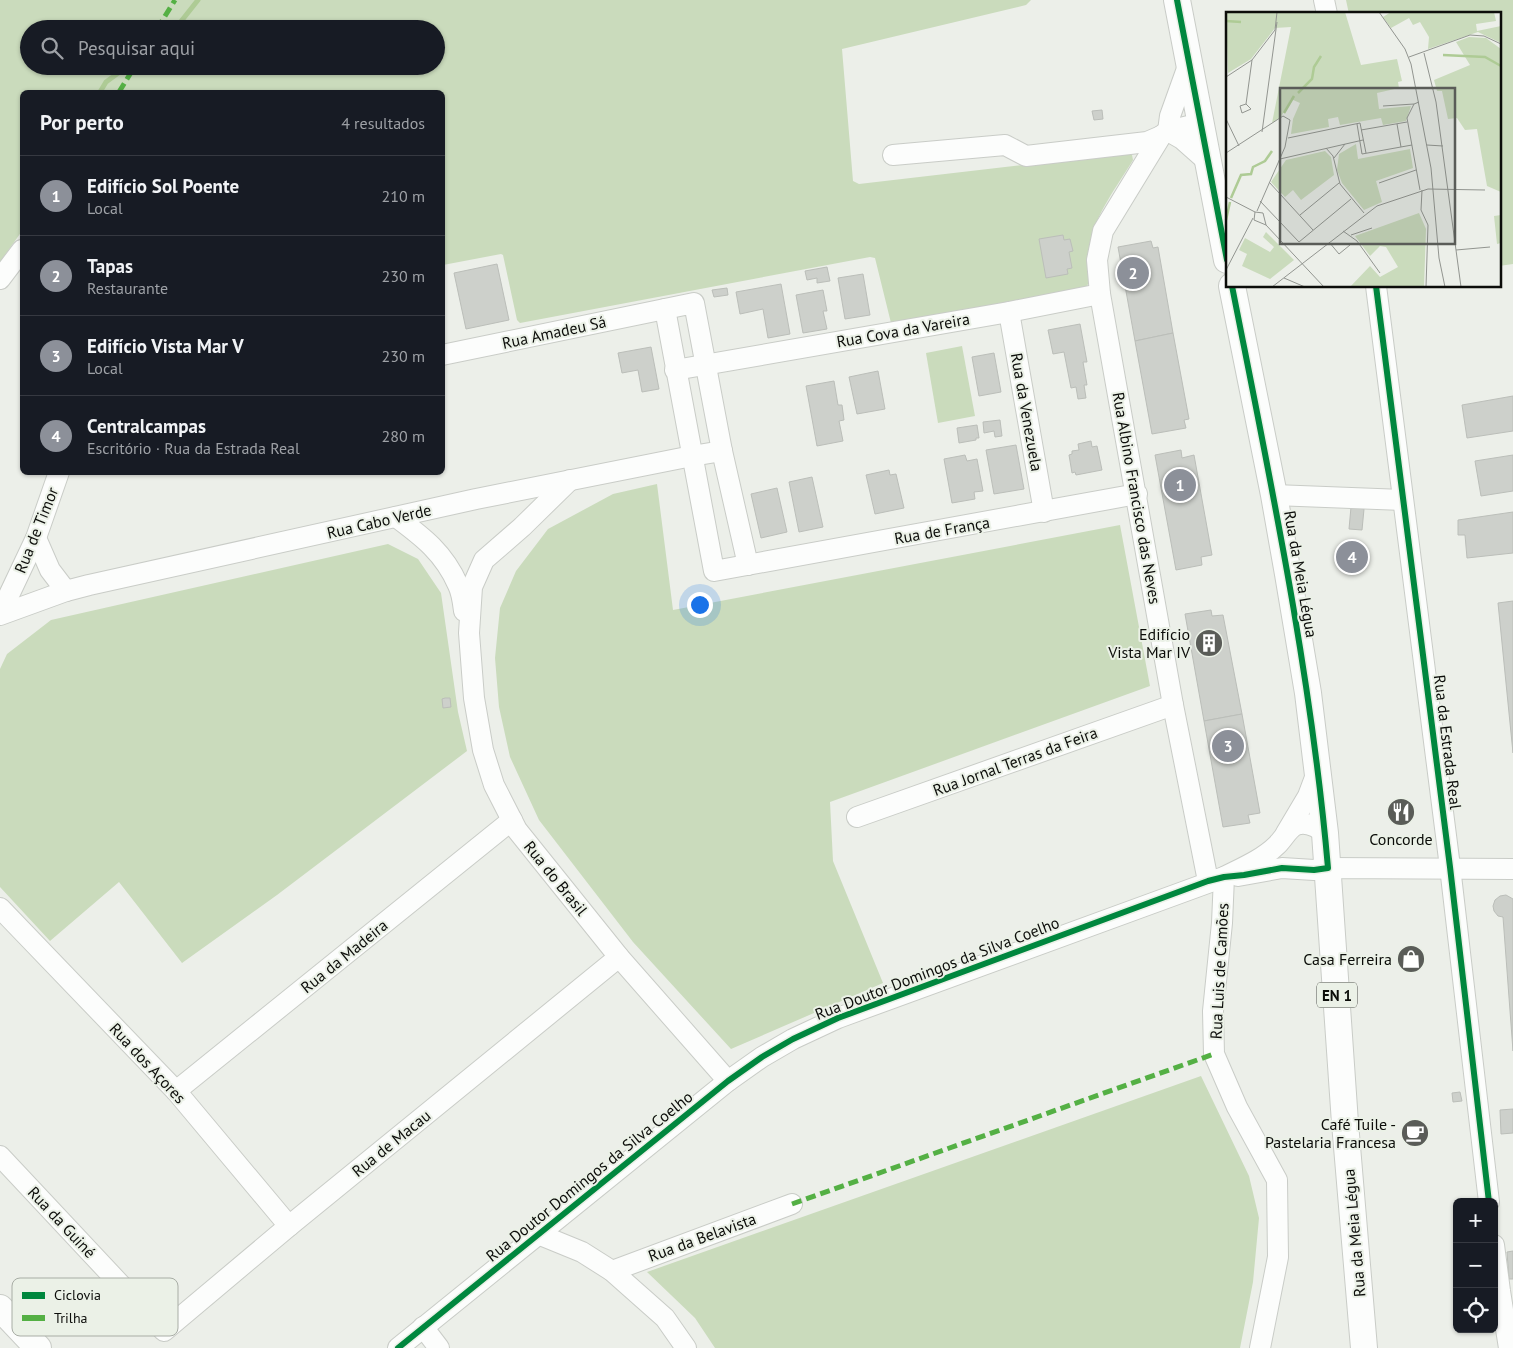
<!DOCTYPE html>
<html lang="pt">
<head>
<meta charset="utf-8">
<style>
  :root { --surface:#171b24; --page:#242831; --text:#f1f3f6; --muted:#9ea1a6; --line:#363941; --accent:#8c9099 }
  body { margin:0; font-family:"PT Sans",sans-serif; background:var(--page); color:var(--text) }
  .controls { position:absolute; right:15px; bottom:15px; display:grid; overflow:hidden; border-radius:8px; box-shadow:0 1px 4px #0004 }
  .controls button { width:45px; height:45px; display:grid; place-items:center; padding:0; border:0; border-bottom:1px solid var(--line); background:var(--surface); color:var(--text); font:25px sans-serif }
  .you { position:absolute; left:699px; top:604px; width:18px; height:18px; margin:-12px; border:4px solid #fff; border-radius:50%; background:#1a73e8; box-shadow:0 0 0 8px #1a73e833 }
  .badge { display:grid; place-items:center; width:32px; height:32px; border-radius:50%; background:var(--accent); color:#fff; font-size:16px; font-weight:700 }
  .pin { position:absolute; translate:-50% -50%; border:2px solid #fff; box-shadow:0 1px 5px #0006 }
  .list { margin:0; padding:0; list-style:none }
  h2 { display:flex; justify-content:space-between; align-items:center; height:65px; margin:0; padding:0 20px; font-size:21px }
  h2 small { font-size:16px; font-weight:400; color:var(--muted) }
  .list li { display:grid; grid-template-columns:32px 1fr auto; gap:15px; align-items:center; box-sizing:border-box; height:80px; padding:0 20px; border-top:1px solid var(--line) }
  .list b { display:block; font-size:19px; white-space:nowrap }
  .list p { margin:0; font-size:16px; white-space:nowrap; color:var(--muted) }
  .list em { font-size:16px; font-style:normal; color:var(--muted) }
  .icon { flex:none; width:28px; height:28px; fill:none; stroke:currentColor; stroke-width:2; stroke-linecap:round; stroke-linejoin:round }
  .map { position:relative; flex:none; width:1513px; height:1348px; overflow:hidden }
  .search { position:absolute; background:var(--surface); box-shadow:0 1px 4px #0004; left:20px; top:20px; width:425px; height:55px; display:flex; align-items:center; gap:12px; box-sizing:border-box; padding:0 18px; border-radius:28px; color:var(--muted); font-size:19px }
  .panel { position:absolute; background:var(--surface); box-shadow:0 1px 4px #0004; left:20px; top:90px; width:425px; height:385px; border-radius:8px }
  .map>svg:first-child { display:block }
  .green { fill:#cadbbc; fill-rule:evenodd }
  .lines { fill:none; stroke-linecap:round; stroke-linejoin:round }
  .stream { stroke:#aecb95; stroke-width:5 }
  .building { fill:#cdd0cb; stroke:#bbbeb9 }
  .minor-casing { stroke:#c9ccc7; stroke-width:22 }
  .major-casing { stroke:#c9ccc7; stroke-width:28 }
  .minor { stroke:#fcfdfc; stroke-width:20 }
  .major { stroke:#fcfdfc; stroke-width:26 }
  .quiet { stroke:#54b044; stroke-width:5; stroke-dasharray:10 5; stroke-linecap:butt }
  .cycleway-casing { stroke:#ebf1e7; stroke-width:9 }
  .cycleway { stroke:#00873e; stroke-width:6 }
  .labels { text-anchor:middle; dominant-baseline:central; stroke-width:4; stroke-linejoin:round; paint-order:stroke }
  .shield { fill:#ebf1e7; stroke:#4f514c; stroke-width:1 }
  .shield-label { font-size:15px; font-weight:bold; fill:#0c0d0a }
  .street-label { font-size:16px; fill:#0c0d0a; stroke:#ebf1e7 }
  .poi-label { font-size:16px; fill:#0c0d0a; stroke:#ebf1e7; text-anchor:end }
  .inset-river { fill:none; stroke:#aecb95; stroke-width:2.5 }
  .inset-road { fill:none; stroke:#929590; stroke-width:1 }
  .view { fill:#5a5c58; fill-opacity:0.15; stroke:#5a5c58; stroke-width:2.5 }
  .inset-edge { fill:none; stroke:#0c0d0a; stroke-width:2.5 }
  .key { fill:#ebf1e7; stroke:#a8ada5; stroke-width:1 }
  .key-label { font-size:14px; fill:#0c0d0a }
</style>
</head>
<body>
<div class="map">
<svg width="1513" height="1348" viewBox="0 0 1513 1348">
  <rect width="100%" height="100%" fill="#ecefe9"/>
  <g class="green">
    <path d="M0 0H1031L1026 5 842 49 853 181 859 184 1125 153 1132 155 1133 160C1118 185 1095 215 1090 243 1086 258 1095 281 1083 292L891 323 875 258 870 257 520 323 517 320 503 255 501 254 443 265 442 92H22V231L0 262ZM29 29H436V66H29Z"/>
    <polygon points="1346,0 1513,0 1513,264 1499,266 1499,14 1349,14"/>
    <polygon points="962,346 975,416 938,423 926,353"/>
    <polygon points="657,484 673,610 1120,525 1150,686 830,802 833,861 883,983 731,1049 633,942 539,820 510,757 499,707 495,658 500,608 516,571 548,529 613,494"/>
    <polygon points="388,544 418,559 441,593 458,712 467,751 277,895 182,963 119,882 50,941 0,887 0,669 7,654 51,620"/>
    <polygon points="1201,1076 1249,1176 1259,1218 1253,1282 1240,1348 715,1348 695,1318 647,1272"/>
  </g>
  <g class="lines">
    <g class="stream">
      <polyline points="175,29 198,0"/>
      <polyline points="100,92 106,82 121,71"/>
    </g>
  </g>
  <g class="building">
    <polygon points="1102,110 1103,119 1094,120 1092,111"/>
    <polygon points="1063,235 1064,240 1070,239 1073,251 1069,252 1072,268 1067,269 1068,274 1046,278 1039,239"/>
    <polygon points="1151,241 1153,248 1158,247 1173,333 1135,341 1118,247"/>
    <polygon points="497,264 509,320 466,329 454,273"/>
    <polygon points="827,267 830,281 817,283 817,278 807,280 805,271"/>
    <polygon points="863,274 870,315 845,319 838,278"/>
    <polygon points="781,284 790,334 768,338 763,309 740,314 736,292"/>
    <polygon points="727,288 728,295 714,297 712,290"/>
    <polygon points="823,290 827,311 823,311 827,329 803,333 796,295"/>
    <polygon points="1080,324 1087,362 1083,362 1087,385 1084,385 1086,398 1078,399 1076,387 1071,388 1064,352 1053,354 1048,330"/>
    <polygon points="1173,333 1189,419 1184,420 1186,428 1152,434 1135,341"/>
    <polygon points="651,347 659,389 642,392 638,370 622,373 618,353"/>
    <polygon points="994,353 1001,392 979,396 972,357"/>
    <polygon points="878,371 885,409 857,414 849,377"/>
    <polygon points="834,381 838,405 842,405 844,420 839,421 843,441 817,446 806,386"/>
    <polygon points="1513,396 1513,431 1467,438 1462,405"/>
    <polygon points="1000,420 1002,436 995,437 994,431 984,433 983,422"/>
    <polygon points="977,425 979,438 976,438 976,440 959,443 957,428"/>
    <polygon points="1091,441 1092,447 1097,446 1102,470 1076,475 1075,472 1072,473 1069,455 1072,454 1072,451 1079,450 1078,444"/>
    <polygon points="1016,445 1024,489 994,494 986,450"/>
    <polygon points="1181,450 1182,458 1194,455 1212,555 1201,557 1202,565 1176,570 1155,455"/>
    <polygon points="965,455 967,461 977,459 983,491 974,492 975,499 952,503 944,459"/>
    <polygon points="1513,455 1513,491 1481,496 1475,461"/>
    <polygon points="889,470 890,475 896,474 904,508 875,514 866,475"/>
    <polygon points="812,477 823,527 799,532 789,482"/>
    <polygon points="777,488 787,532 761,538 751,494"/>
    <polygon points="1351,507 1364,509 1362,530 1349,529"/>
    <polygon points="1513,512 1513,553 1467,558 1465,535 1458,535 1458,520"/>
    <polygon points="1513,601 1513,753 1498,603"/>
    <polygon points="1211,610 1212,616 1223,615 1242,714 1204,721 1185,614"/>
    <polygon points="445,698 450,698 451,707 443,708 442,699"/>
    <polygon points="1242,714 1260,813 1248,815 1250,823 1223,827 1204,721"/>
    <polygon points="1506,895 1513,899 1513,1051 1503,917 1498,916 1494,911 1493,906 1495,900 1500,896"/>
    <polygon points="1460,1092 1462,1101 1453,1102 1452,1093"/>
    <polygon points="1513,1109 1513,1133 1501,1134 1500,1110"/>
    <polygon points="1513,1251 1513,1279 1509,1279 1507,1252"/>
  </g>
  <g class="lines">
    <defs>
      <g id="minor">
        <polyline points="1324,0 1327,14"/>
        <polyline points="1201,123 1168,131 1161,136 1103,231 1097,260 1100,294 1173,705 1208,881"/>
        <polyline points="1168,131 1170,116 1189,63"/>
        <polyline points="1168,131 1182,139 1208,162"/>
        <polyline points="893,155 1005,145 1026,156 1147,142 1161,136"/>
        <polyline points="0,279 22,250"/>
        <polyline points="1376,286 1450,867 1489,1202"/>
        <polyline points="665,309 714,571 1137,494"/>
        <polyline points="1009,312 1044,512"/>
        <polyline points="442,355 694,303 722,451 748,565"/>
        <polyline points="675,370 1009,312 1100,294"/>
        <polyline points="570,480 522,527 484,560 472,587 469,633 474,698 483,750 494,785 517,830 619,957 728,1081"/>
        <polyline points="1274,495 1403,500"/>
        <path d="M396 517C423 537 444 553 458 585 462 593 463 603 464 611"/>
        <polyline points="36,538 50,570 66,591"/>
        <polyline points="0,614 36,538 59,472"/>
        <polyline points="0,615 66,591 89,585 476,499 692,456 722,451"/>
        <polyline points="857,817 1173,705"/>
        <polyline points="1286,833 1308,796 1317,772"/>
        <polyline points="1238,876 1282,868 1314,870 1328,868 1513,869"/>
        <polyline points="1224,877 1222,923 1213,1011 1214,1054 1237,1107 1277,1180 1278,1257 1260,1348"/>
        <polyline points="0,908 176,1091 289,1226"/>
        <polyline points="176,1091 512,820"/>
        <polyline points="0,1156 164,1331 289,1226 619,957"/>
        <polyline points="538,1234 582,1252 612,1271 665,1318 686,1348"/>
        <polyline points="1494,1245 1500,1291 1509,1348"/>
        <polyline points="612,1271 792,1204"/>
        <polyline points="423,1327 439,1348"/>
        <path d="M398 1348 728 1081 762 1057 793 1039 838 1018 1224 877C1242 868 1263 859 1277 845 1284 838 1288 829 1296 825 1306 821 1317 827 1325 833"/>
      </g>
      <g id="major">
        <polyline points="1177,0 1227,260"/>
        <polyline points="1232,286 1274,495 1288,574 1308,693 1325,833 1345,1123 1364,1348"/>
        <polyline points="0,1308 38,1348"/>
      </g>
    </defs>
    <use href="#minor" class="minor-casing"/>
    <use href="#major" class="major-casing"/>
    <use href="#minor" class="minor"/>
    <use href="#major" class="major"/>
    <g class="quiet">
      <polyline points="157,29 175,0"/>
      <polyline points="119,92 135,66"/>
      <polyline points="792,1204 1214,1054"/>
    </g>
    <defs>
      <g id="cycleway">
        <polyline points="1177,0 1227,260"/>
        <polyline points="1376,286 1450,867 1489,1202"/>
        <path d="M398 1348 728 1081 762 1057 793 1039 838 1018 1208 881 1224 877 1244 875 1282 868 1314 870 1328 868C1311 672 1270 479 1232 286"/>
      </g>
    </defs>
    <use href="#cycleway" class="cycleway-casing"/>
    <use href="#cycleway" class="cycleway"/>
  </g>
  <defs>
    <symbol id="building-disc" viewBox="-11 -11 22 22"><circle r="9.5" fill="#5a5c58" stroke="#ebf1e7"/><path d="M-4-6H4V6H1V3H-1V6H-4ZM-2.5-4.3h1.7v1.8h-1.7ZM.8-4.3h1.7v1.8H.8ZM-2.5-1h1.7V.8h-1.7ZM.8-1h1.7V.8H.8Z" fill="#fff"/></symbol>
    <symbol id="restaurant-disc" viewBox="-11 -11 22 22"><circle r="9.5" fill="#5a5c58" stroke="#ebf1e7"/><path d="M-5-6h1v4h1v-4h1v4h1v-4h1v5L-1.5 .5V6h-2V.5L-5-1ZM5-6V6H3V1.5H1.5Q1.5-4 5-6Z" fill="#fff"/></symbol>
    <symbol id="shop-disc" viewBox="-11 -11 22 22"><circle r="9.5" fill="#5a5c58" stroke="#ebf1e7"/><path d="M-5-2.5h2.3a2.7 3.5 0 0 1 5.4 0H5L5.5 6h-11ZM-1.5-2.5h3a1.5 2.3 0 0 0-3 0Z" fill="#fff"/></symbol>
    <symbol id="cafe-disc" viewBox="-11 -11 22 22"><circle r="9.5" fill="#5a5c58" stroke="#ebf1e7"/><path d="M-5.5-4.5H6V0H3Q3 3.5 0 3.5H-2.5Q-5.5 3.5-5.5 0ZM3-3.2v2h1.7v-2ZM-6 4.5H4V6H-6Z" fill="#fff"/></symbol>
  </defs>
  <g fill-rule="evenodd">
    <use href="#building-disc" x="1193" y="627" width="32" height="32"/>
    <use href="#restaurant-disc" x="1385" y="796" width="32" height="32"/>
    <use href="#shop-disc" x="1395" y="943" width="32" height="32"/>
    <use href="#cafe-disc" x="1399" y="1117" width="32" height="32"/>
  </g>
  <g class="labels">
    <rect class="shield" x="1317" y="982.5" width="40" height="25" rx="4"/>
    <g class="shield-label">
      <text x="1337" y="995">EN 1</text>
    </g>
    <g class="street-label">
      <text transform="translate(903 330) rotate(-10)">Rua Cova da Vareira</text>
      <text transform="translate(554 332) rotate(-12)">Rua Amadeu Sá</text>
      <text transform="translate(1027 412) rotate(80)">Rua da Venezuela</text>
      <text transform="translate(1137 498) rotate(80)">Rua Albino Francisco das Neves</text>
      <text transform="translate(379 521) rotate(-13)">Rua Cabo Verde</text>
      <text transform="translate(36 530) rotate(-68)">Rua de Timor</text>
      <text transform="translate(942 530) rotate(-10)">Rua de França</text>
      <text transform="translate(1301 574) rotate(80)">Rua da Meia Légua</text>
      <text transform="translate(1448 742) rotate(83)">Rua da Estrada Real</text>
      <text transform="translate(1015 761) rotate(-20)">Rua Jornal Terras da Feira</text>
      <text transform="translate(556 878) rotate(51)">Rua do Brasil</text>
      <text transform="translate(344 956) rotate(-39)">Rua da Madeira</text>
      <text transform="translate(937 968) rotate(-21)">Rua Doutor Domingos da Silva Coelho</text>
      <text transform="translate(1219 971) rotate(-87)">Rua Luis de Camões</text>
      <text transform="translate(148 1063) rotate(47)">Rua dos Açores</text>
      <text transform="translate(391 1143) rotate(-39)">Rua de Macau</text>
      <text transform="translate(589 1176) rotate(-39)">Rua Doutor Domingos da Silva Coelho</text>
      <text transform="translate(62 1222) rotate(47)">Rua da Guiné</text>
      <text transform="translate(1354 1233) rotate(-95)">Rua da Meia Légua</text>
      <text transform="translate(702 1237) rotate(-20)">Rua da Belavista</text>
    </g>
    <g class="poi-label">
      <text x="1190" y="634">Edifício<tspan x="1190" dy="18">Vista Mar IV</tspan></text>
      <text x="1401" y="839" text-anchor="middle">Concorde</text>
      <text x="1392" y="959">Casa Ferreira</text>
      <text x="1396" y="1124">Café Tuile -<tspan x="1396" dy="18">Pastelaria Francesa</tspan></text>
    </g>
  </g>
  <g transform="translate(1226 12)">
    <rect width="275" height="275" fill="#ecefe9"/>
    <path d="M0 0H119L135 53 171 47 176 69 172 70 173 76 151 81 153 97 185 94 180 109 157 113 155 106 114 113 112 105 102 107 103 115 65 122 67 107 74 91 65 87 55 105 46 111 65 15 49 16 25 47 2 61ZM165 0H268L270 9 250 12 251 19 275 14V31L252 20 202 37 203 25 194 10 187 13 183 6 165 16 157 5ZM243 25 260 26 275 37V180L261 174 251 117 239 118 231 106 222 107 216 79H211L208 68 244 53 230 30ZM130 132 132 147 184 137 187 156 150 169 156 190 138 198 116 171 111 158 113 142ZM99 139 105 145 108 163 75 188 67 178 59 185 45 170 60 148ZM193 201 200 217 198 275H124L144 254 154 265 172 255 160 235 154 234 144 244 129 224ZM275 203V231L271 232 268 204ZM40 220 68 248 44 267 16 254 21 242 13 238 19 226 44 240 48 235 37 225Z" fill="#cadbbc"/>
    <path class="inset-river" d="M0 9 15 10M217 43 259 45 275 54M72 81 86 67 88 55 95 44M58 101 68 84M5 186 15 163 25 162 27 155 39 149 46 139M0 208 4 190"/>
    <path class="inset-road" d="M153 0 179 37 185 52 205 156 213 246M198 41 210 90 235 275M183 45 244 23 258 24 275 32M0 65 26 48 49 18 51 0M193 90 188 92 181 106 194 178M20 92 25 97 16 101 14 94 20 92 26 48M157 94 188 92M0 107 13 134M131 112 136 142 186 133M171 112 175 135M135 118 181 110M36 120 51 10M62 126 134 111 140 141M201 133 217 134M100 136 107 144 114 172 138 201M0 141 57 104 64 108 59 135 31 199M108 146 119 132M54 147 137 128M43 170 87 218M153 171 190 158M196 178 195 198 202 213 200 275M0 185 29 200M34 189 73 230 125 187M74 203 113 171M40 213 37 201 29 200 28 208 40 213 98 275M117 219 131 229 154 261M125 223 146 216M103 230 113 242 124 233M230 238 264 235M213 246 219 275M0 258 27 206M58 266 79 275M46 275 151 194 202 177 259 178"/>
    <path class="view" d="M54 76H229V232H54Z"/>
    <rect width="275" height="275" class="inset-edge"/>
  </g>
  <rect x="12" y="1278" width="166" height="58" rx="8" class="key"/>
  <rect x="22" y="1292" width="23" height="7" fill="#00873e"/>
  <rect x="22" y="1315" width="23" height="6" fill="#54b044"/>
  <g class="key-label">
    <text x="54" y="1300">Ciclovia</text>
    <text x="54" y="1323">Trilha</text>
  </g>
</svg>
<div class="controls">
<button>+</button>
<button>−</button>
<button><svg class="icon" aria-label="locate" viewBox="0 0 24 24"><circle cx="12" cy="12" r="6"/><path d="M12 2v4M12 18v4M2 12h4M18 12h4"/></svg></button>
</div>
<div class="you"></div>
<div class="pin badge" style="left:1180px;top:485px">1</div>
<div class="pin badge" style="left:1133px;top:273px">2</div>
<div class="pin badge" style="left:1228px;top:746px">3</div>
<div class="pin badge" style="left:1352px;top:557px">4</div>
<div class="search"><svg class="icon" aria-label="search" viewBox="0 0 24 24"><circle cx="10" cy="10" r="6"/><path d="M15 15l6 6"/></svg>Pesquisar aqui</div>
<section class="panel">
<h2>Por perto<small>4 resultados</small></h2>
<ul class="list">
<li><span class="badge">1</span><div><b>Edifício Sol Poente</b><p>Local</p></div><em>210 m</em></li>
<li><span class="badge">2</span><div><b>Tapas</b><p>Restaurante</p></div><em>230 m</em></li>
<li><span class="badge">3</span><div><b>Edifício Vista Mar V</b><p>Local</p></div><em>230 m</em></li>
<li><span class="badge">4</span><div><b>Centralcampas</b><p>Escritório · Rua da Estrada Real</p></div><em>280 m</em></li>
</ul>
</section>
</div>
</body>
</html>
